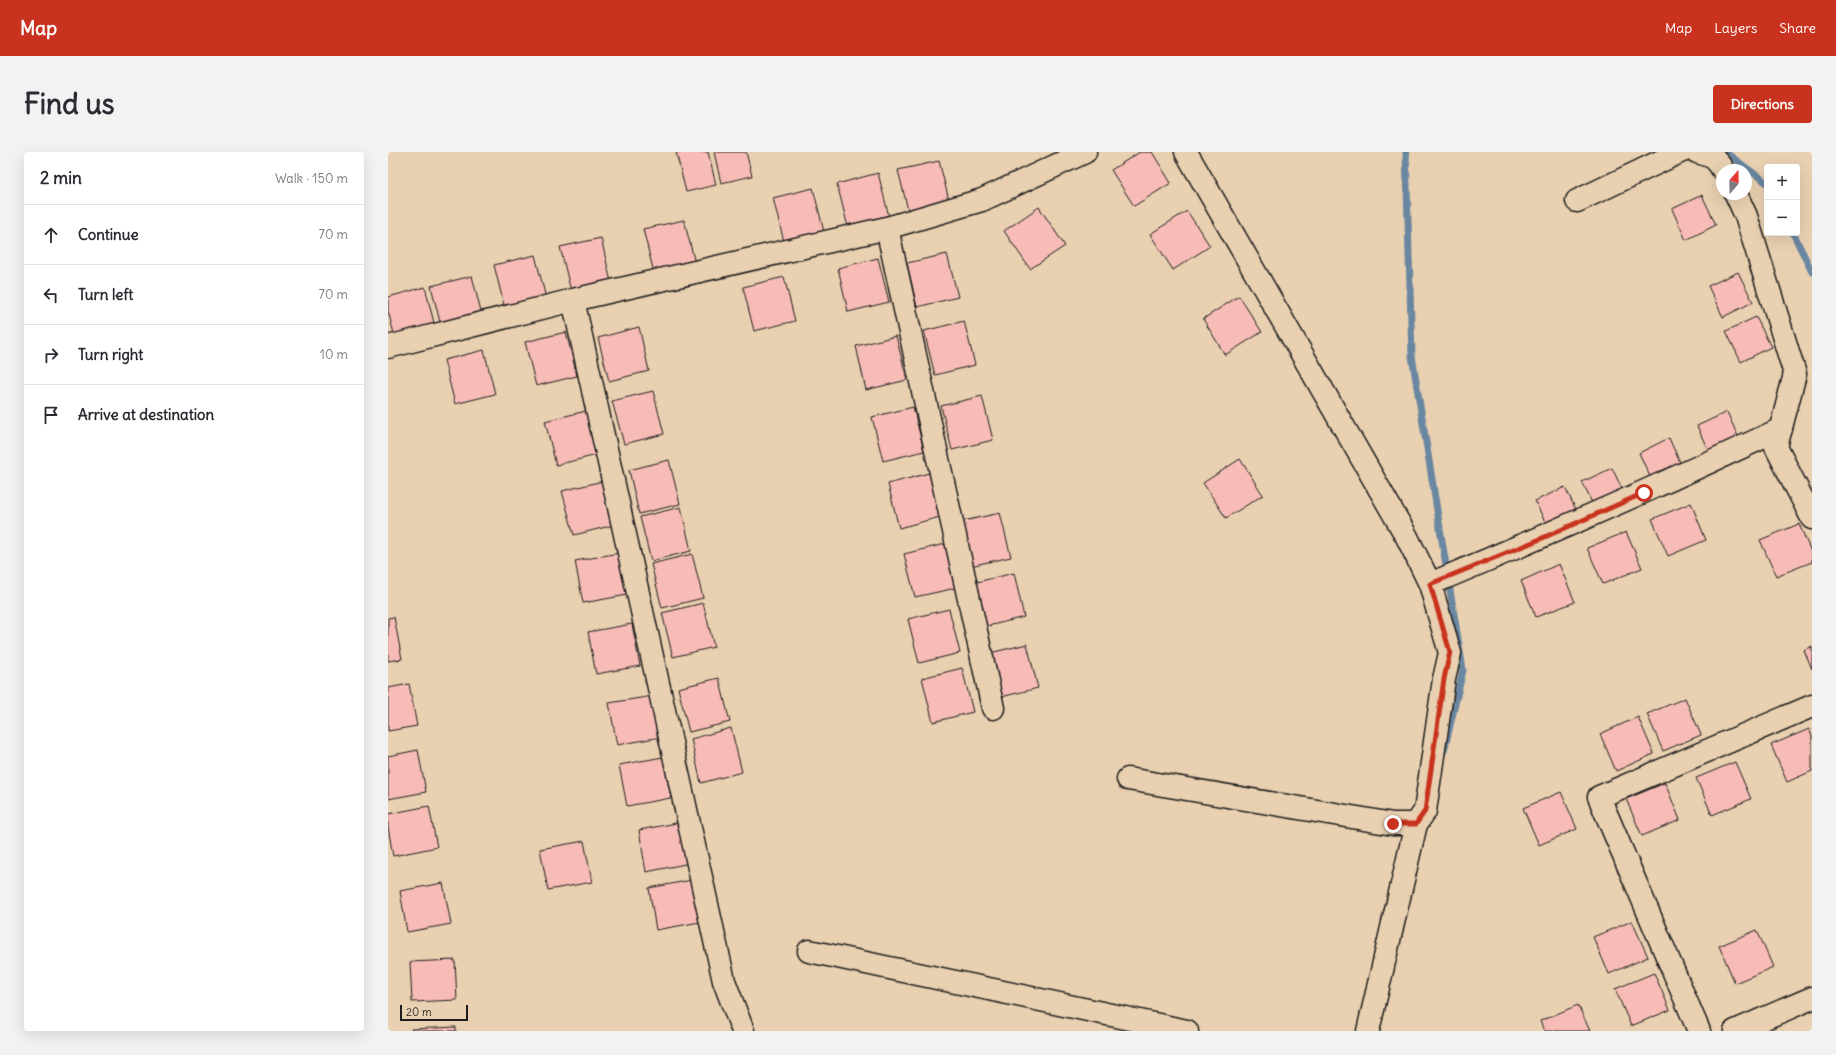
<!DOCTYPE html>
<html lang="en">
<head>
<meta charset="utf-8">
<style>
  :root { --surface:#fff; --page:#f2f2f3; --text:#2b2b33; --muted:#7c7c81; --line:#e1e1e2; --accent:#c8321e }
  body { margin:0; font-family:Delius,sans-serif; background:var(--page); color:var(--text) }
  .controls { position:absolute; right:12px; top:12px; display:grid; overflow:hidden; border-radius:4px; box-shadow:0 4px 16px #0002 }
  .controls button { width:36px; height:36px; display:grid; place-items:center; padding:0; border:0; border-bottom:1px solid var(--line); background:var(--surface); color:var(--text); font:20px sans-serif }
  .compass { position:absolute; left:1328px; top:12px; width:36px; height:36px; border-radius:50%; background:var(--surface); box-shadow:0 4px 16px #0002; rotate:20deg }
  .scale { position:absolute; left:12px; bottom:10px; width:68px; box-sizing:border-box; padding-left:4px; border:2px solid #1c1c1c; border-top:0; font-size:11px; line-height:14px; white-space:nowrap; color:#1c1c1c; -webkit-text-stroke:3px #e9d0b1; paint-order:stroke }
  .stop { position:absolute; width:12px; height:12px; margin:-9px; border:3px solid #c8321e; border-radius:50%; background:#fff }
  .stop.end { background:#c8321e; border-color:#fff; box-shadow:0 1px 4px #0008 }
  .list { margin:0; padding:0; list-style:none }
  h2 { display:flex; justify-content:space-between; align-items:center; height:52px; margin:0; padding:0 16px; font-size:17px }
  h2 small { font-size:13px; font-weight:400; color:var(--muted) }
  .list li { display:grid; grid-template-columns:26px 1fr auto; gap:12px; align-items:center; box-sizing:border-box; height:60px; padding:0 16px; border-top:1px solid var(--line) }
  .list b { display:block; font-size:15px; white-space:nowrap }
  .list em { font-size:13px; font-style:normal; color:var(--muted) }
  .icon { flex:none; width:22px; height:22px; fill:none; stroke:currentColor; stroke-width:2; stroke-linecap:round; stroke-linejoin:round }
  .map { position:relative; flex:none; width:1424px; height:879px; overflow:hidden; border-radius:4px }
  header { display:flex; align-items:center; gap:24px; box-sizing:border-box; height:56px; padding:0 20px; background:var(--accent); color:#fff }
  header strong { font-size:19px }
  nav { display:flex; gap:22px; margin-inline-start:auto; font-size:14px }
  .intro { display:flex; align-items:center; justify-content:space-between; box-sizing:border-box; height:96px; padding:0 24px }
  h1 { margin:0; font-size:28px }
  .button { padding:10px 18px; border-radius:4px; background:var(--accent); color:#fff; font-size:14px; font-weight:700 }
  main { display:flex; gap:24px; padding:0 24px }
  aside { flex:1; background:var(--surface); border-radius:4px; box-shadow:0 4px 16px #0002 }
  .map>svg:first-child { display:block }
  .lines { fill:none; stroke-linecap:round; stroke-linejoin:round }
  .stream { stroke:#6a87a1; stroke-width:7 }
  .building { fill:#f8bcb7; stroke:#1c1c1c }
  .minor-casing { stroke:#1c1c1c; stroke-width:25 }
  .minor { stroke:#e9d0b1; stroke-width:22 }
  .route { stroke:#c8321e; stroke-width:5 }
</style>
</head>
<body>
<header>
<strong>Map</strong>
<nav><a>Map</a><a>Layers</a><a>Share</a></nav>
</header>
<div class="intro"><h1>Find us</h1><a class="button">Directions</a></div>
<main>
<aside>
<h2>2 min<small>Walk · 150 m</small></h2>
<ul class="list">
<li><svg class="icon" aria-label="ahead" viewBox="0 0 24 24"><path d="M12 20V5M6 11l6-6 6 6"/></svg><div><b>Continue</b></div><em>70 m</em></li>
<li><svg class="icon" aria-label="left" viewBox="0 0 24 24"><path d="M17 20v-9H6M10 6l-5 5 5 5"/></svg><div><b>Turn left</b></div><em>70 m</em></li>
<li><svg class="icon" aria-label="right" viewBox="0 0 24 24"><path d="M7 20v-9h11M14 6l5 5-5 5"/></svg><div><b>Turn right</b></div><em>10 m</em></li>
<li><svg class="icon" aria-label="arrive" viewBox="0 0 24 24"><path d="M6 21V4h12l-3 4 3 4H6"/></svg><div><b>Arrive at destination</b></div></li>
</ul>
</aside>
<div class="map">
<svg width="1424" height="879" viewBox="0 0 1424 879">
  <rect width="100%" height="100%" fill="#e9d0b1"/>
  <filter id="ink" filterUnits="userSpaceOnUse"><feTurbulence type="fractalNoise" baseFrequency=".025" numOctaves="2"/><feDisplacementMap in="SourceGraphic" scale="8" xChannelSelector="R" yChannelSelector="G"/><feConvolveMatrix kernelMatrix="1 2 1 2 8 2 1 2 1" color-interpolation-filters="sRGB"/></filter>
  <g filter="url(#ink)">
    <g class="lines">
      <g class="stream">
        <polyline points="1018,0 1024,204 1075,518 1056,599"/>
        <polyline points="1337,0 1379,31"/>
        <polyline points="1405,81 1424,120"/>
      </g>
    </g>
    <g class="building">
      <polygon points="288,0 320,0 328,33 298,40"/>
      <polygon points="326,0 358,0 364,24 333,31"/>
      <polygon points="752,0 764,0 783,31 746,54 723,18"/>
      <polygon points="551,9 562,52 521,62 510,18"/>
      <polygon points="490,21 501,65 460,75 449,32"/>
      <polygon points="425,36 436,80 396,90 385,46"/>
      <polygon points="1314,43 1328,73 1298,88 1284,57"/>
      <polygon points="651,55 677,94 642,117 616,79"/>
      <polygon points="799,59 822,94 785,118 762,82"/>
      <polygon points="296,68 307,111 266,121 255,77"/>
      <polygon points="213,86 223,130 183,139 172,95"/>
      <polygon points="559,102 570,145 529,155 519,111"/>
      <polygon points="147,103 158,146 117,157 106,113"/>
      <polygon points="490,106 501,150 460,160 450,116"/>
      <polygon points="1350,120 1365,150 1335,165 1320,134"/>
      <polygon points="84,124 95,168 54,178 43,134"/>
      <polygon points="396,125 407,169 366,179 355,135"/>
      <polygon points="37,135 48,179 8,189 0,159 0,145"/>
      <polygon points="851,144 874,180 837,203 815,167"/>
      <polygon points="1368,165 1383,195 1353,210 1338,179"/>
      <polygon points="576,169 587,213 547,223 536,179"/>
      <polygon points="251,175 261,219 221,229 210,186"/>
      <polygon points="178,180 189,224 148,234 137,190"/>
      <polygon points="508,184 519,228 478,238 468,194"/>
      <polygon points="96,198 107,242 67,252 56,208"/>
      <polygon points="265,239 276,282 236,292 224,249"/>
      <polygon points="594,244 605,288 564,298 553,254"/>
      <polygon points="525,255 536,299 495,309 484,265"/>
      <polygon points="198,259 209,303 168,313 157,269"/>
      <polygon points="1339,260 1353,291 1323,305 1309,274"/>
      <polygon points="1281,286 1295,317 1265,331 1251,301"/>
      <polygon points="852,307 875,343 838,366 815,331"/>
      <polygon points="281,308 292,352 251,362 241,318"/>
      <polygon points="1224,316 1239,347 1209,361 1194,330"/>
      <polygon points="541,321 552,365 511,376 500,332"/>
      <polygon points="215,329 226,373 186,383 174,339"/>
      <polygon points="1177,335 1192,366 1162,380 1147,349"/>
      <polygon points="1303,351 1318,388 1280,404 1264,367"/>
      <polygon points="293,355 303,399 263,409 252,365"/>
      <polygon points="612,361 623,405 582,414 571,370"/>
      <polygon points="1411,372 1424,402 1424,410 1388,424 1372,388"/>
      <polygon points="1238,380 1254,416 1215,432 1199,396"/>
      <polygon points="557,392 568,436 527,445 516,402"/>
      <polygon points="231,401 239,443 195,451 187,409"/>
      <polygon points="304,402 315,446 274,456 263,412"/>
      <polygon points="1171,412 1187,450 1148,465 1133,429"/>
      <polygon points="626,421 636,465 596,475 585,431"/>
      <polygon points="315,451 326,495 285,505 274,461"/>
      <polygon points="561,457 572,501 531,511 520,467"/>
      <polygon points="6,465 14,507 0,509 0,466"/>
      <polygon points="244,472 252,514 208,522 200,480"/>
      <polygon points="639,492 650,536 609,546 598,502"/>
      <polygon points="1424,494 1424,517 1416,498"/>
      <polygon points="574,516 585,560 545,570 534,526"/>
      <polygon points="331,526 342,570 301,580 290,536"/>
      <polygon points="21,532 29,574 0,579 0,536"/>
      <polygon points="265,544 273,585 229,593 221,551"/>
      <polygon points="1297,546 1313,583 1275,599 1259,562"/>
      <polygon points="1250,565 1266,602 1228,619 1212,582"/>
      <polygon points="343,576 354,620 313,631 303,587"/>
      <polygon points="1421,577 1424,584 1424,619 1399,630 1383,593"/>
      <polygon points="30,598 38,640 0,647 0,604"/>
      <polygon points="275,605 283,646 239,654 231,613"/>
      <polygon points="1347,610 1363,647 1324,663 1308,626"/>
      <polygon points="1277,631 1292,668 1254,684 1238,647"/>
      <polygon points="1173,640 1189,677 1151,693 1135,656"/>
      <polygon points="41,654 49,695 5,704 0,675 0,662"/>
      <polygon points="294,670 302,711 258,720 251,678"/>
      <polygon points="196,689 204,730 160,738 152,697"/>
      <polygon points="304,728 312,770 268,778 261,736"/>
      <polygon points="55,731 63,772 19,780 12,739"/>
      <polygon points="1244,769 1260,805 1221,822 1205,785"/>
      <polygon points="1369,778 1385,815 1347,831 1331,794"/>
      <polygon points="67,808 69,848 24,850 22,810"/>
      <polygon points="1266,821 1282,858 1243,874 1227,837"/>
      <polygon points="1190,853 1202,879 1156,879 1152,869"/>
      <polygon points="68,875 68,879 24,879 23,877"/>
    </g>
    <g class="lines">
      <defs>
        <g id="minor">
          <path d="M1309 0C1324 4 1327 5 1335 18"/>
          <polyline points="1348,42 1358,64 1407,222 1388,295 1424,366"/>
          <polyline points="1189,49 1292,0"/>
          <polyline points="499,76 605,556"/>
          <polyline points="185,148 336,829 355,879"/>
          <polyline points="0,195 185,148 499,76 594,48 697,0"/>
          <path d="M1042 432C1160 383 1277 331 1393 277"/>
          <polyline points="740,627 1005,672 1028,672 1037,659 1056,527 1062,501 1042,432 1019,385 798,0"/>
          <polyline points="421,799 799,879"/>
          <polyline points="980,879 1028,672"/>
          <polyline points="1311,879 1211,645 1424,554"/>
          <polyline points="1347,879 1424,846"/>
        </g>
      </defs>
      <use href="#minor" class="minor-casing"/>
      <use href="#minor" class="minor"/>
    </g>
  </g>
  <g class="lines" filter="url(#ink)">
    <polyline class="route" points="1005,672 1028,672 1037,659 1056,527 1062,500 1042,432 1150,388 1256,341"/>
  </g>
</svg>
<div class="controls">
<button>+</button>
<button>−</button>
</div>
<svg class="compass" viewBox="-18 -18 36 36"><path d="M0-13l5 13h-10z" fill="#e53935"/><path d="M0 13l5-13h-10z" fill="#7c7c81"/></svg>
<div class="scale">20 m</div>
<div class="stop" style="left:1256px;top:341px"></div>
<div class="stop end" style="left:1005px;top:672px"></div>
</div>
</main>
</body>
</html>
